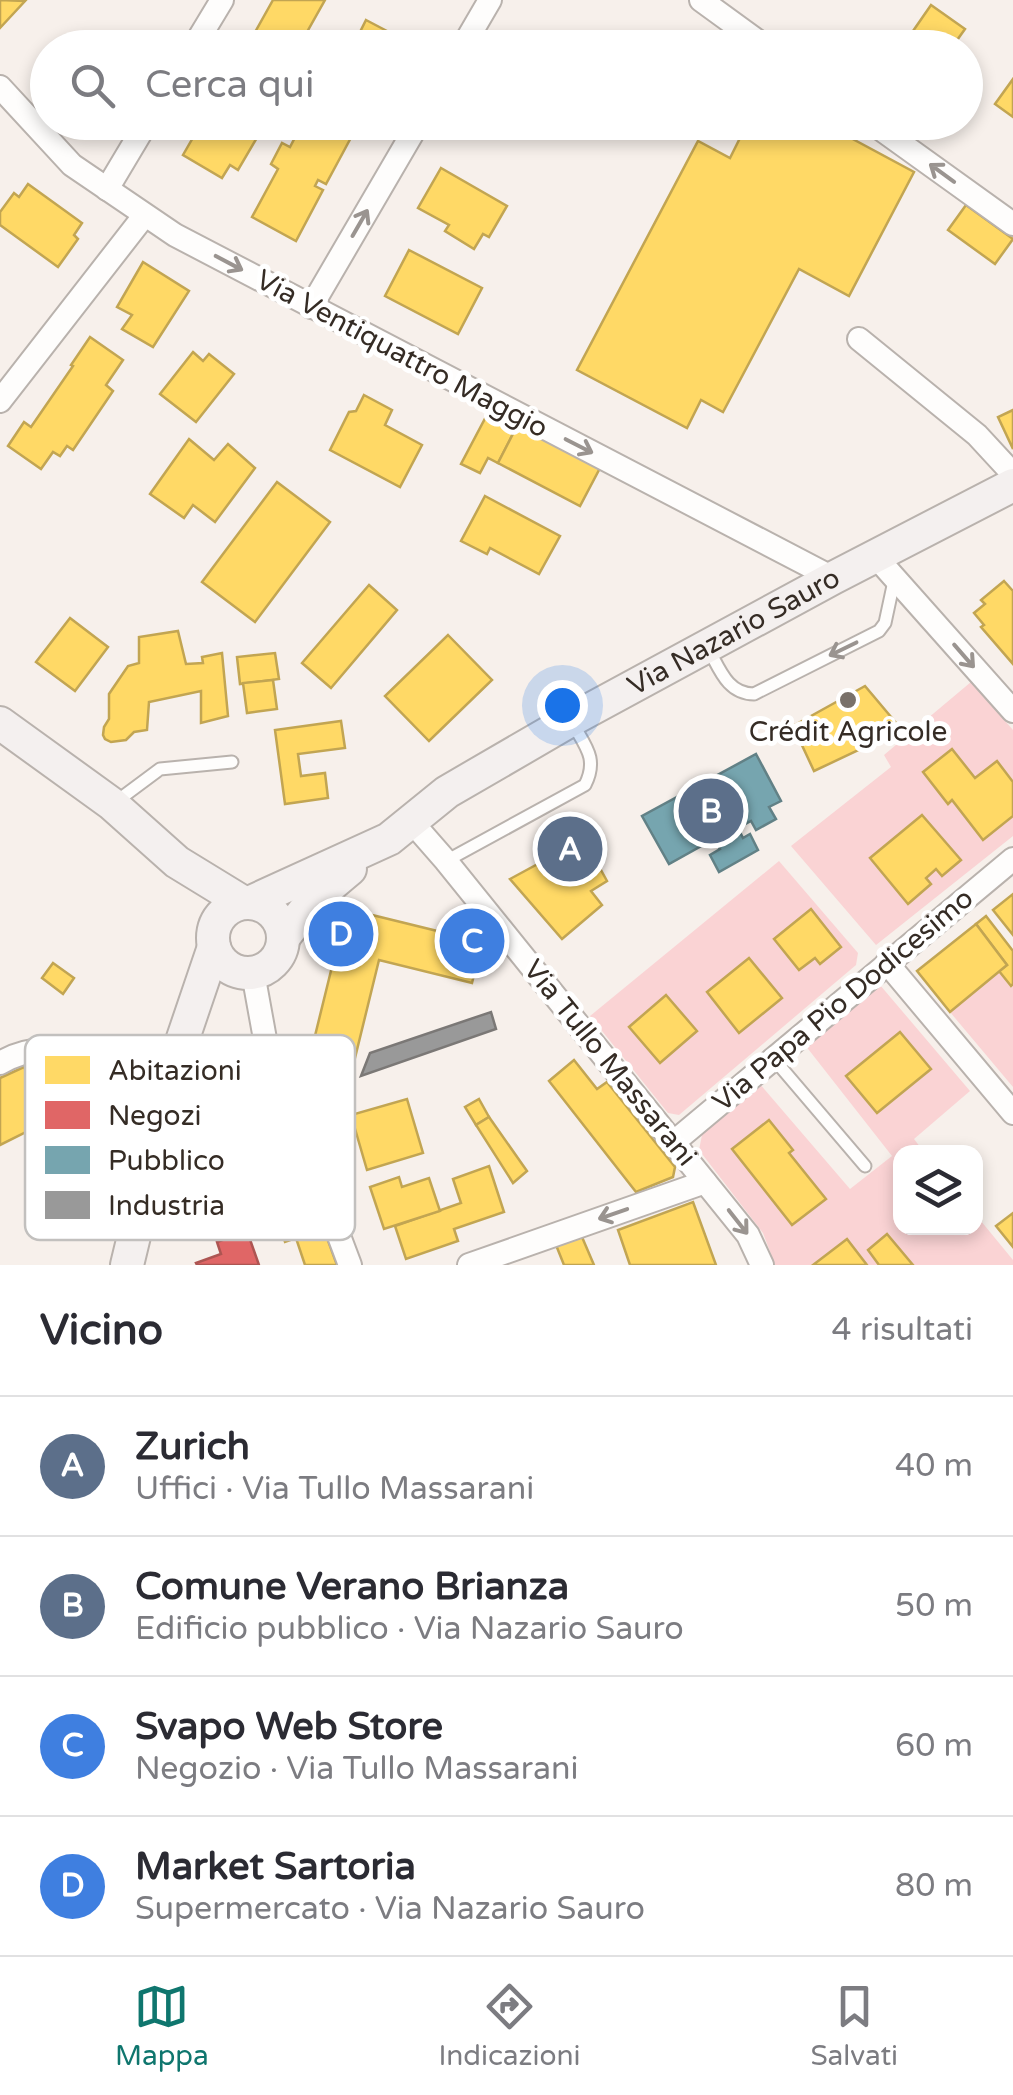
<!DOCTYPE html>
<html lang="it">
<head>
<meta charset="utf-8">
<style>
  :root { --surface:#fff; --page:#f7f7f7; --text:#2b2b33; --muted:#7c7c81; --line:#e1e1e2; --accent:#0f766e }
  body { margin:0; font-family:"Varela Round",sans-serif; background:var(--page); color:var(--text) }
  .controls { position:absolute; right:30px; bottom:30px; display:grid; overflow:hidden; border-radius:20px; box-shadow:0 5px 15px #0003 }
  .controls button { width:90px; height:90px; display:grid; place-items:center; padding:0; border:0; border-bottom:2px solid var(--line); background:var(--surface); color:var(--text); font:50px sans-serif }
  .you { position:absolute; left:562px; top:705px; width:35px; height:35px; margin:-25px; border:8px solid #fff; border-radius:50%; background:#1a73e8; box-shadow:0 0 0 15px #1a73e833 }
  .badge { display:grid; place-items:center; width:65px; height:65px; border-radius:50%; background:var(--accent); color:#fff; font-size:32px; font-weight:700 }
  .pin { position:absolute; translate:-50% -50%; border:5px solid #fff; box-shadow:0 2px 10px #0006 }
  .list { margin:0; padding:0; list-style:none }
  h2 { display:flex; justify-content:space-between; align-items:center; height:130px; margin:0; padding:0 40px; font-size:42px }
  h2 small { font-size:32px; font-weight:400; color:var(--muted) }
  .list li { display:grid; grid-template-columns:65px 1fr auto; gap:30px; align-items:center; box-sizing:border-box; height:140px; padding:0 40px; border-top:2px solid var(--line) }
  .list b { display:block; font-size:38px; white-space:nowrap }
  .list p { margin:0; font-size:32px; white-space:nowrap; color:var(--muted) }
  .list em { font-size:32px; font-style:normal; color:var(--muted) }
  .icon { flex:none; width:55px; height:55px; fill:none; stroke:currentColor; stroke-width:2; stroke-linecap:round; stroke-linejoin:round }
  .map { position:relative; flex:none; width:1013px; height:1265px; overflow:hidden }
  .search { position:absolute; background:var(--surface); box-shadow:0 5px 15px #0003; left:30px; right:30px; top:30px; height:110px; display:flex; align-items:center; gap:25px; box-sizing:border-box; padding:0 35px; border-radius:55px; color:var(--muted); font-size:38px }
  .sheet { height:690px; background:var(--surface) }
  nav { display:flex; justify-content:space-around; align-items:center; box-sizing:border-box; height:140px; border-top:2px solid var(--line); background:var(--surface); font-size:28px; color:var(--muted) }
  nav a { display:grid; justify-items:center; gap:5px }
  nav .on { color:var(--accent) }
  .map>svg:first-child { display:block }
  .green { fill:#fad3d4 }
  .homes { fill:#ffd966; stroke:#c2a552; stroke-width:2.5 }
  .shops { fill:#e06666; stroke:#ad5552; stroke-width:2.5 }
  .public { fill:#76a5af; stroke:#628186; stroke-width:2.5 }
  .industry { fill:#999; stroke:#7b7876; stroke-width:2.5 }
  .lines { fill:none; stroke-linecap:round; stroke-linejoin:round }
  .lane-casing { stroke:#b9b2ad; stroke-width:15 }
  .street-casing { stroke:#b9b2ad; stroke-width:26 }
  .secondary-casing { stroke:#b9b2ad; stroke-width:36 }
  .lane { stroke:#fefdfc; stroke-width:11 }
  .street { stroke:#fefdfc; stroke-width:22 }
  .secondary { stroke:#f4f0ef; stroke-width:32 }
  .oneway { stroke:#9a9490 }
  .poi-dot { fill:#79716a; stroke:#fff; stroke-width:4 }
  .labels { text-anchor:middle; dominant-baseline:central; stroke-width:10; stroke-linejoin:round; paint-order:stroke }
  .street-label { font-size:28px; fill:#352c25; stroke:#fff }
  .poi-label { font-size:28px; fill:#352c25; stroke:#fff }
  .key { fill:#fff; stroke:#c2c0be; stroke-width:2.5 }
  .key-label { font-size:28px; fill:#352c25 }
</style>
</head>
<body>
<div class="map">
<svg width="1013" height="1265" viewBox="0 0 1013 1265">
  <rect width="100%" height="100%" fill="#f7f0eb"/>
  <g class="green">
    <polygon points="971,682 1013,730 1013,836 876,945 791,846 891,767 884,755"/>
    <polygon points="779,861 858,953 856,965 679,1115 668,1113 590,1016"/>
    <polygon points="999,971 1010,986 1013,984 1013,1087 950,1012"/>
    <polygon points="880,985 970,1091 914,1139 924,1152 900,1152 900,1228 976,1228 976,1215 1013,1260 1013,1265 775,1265 763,1233 699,1150 703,1130 759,1083 850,1189 892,1156 805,1045"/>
  </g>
  <g class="homes">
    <polygon points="0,0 25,1 0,28"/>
    <polygon points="273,0 325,0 298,48 279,48 254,34"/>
    <polygon points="931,5 965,29 955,43 962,48 882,48 890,35 904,44"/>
    <polygon points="366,20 406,41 403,48 352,48"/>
    <polygon points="1013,79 1013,117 995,104"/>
    <polygon points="202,122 263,122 265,124 238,170 230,165 222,178 183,155"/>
    <polygon points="303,122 337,122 354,132 326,184 318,180 315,186 323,190 296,241 252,217 278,169 271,164 282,143 290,147"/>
    <polygon points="748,122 821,122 914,172 849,296 799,269 723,412 701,400 687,428 577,370 698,141 730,158"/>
    <polygon points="441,168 507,206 489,237 483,234 474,249 445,231 449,225 418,208"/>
    <polygon points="28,184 82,223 74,235 78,239 58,267 0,225 0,212 14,193 19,197"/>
    <polygon points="966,205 1013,239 995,264 948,230"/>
    <polygon points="409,250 482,288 458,334 385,296"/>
    <polygon points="143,262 189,291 153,347 122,329 132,315 117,307"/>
    <polygon points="90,337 123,360 106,385 113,391 73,450 67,446 60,456 53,452 41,469 8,446 24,422 31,427 73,366 71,365"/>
    <polygon points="193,352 203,361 209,354 234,374 196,422 160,394"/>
    <polygon points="364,395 392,410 385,425 422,445 400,487 330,450 349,412 356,411"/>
    <polygon points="1013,410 1013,449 998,417"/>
    <polygon points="489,411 517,426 498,463 488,458 480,473 461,464"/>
    <polygon points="517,426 600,468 580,506 498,463"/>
    <polygon points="189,439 214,460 228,444 255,468 215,522 193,505 184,518 150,494"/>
    <polygon points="277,482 330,522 255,622 202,582"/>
    <polygon points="485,496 560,536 539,574 490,548 487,554 461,541"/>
    <polygon points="1004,581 1013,591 1013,664 981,627 984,625 974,613 985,604 981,600"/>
    <polygon points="369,585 397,610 331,688 302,663"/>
    <polygon points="70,618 108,647 75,691 36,662"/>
    <polygon points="178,631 186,664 203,663 202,657 222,653 228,716 201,723 201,691 149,702 147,730 134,732 126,740 111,742 105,739 103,735 104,727 109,719 109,694 128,666 139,663 139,637"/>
    <polygon points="448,635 492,680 429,741 385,696"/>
    <polygon points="275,653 279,679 240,684 237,657"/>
    <polygon points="273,680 277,709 247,713 243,683"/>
    <polygon points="865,686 897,724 865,747 814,771 793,726"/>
    <polygon points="341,721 345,748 298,754 301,776 325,773 328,798 285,804 275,730"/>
    <polygon points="952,749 975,778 997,761 1013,782 1013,816 983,840 952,800 948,804 923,772"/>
    <polygon points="922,815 961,860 942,876 936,869 926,878 931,884 908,904 870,858"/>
    <polygon points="584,839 607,881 591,891 602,905 562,939 510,879"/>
    <polygon points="1013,894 1013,935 993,910"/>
    <polygon points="811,909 841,947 820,964 815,958 799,970 774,939"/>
    <polygon points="360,912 482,942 472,983 379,960 354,1062 311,1052 343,922"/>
    <polygon points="986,916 1013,951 1013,984 1011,986 999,971 1007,965 976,924"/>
    <polygon points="976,924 1007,965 950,1012 917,971"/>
    <polygon points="749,958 782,998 739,1033 707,992"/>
    <polygon points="53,963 74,978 63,994 42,978"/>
    <polygon points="666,995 697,1031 660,1063 629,1027"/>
    <polygon points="900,1032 931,1069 877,1113 846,1076"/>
    <polygon points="574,1060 597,1089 607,1082 675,1167 673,1177 636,1192 549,1081"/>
    <polygon points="24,1067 50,1120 0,1145 0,1078"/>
    <polygon points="407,1099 423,1153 367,1170 351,1115"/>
    <polygon points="479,1099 489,1117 476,1125 465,1107"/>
    <polygon points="489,1117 527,1171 513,1183 476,1125"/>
    <polygon points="769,1120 793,1150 789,1153 826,1199 792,1225 732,1149"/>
    <polygon points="489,1166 504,1212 454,1229 458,1241 406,1259 395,1226 461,1203 453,1179"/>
    <polygon points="399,1177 402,1187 429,1178 440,1211 384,1229 370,1187"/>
    <polygon points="693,1202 716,1265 630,1265 618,1230"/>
    <polygon points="316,1208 337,1265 305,1265 296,1238 285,1242 278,1221"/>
    <polygon points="1013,1213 1013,1247 996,1226"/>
    <polygon points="887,1234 913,1265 879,1265 868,1250"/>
    <polygon points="582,1237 594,1265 564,1265 556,1245"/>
    <polygon points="847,1239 867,1265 813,1265"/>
  </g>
  <polygon class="shops" points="247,1231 259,1265 197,1265 196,1263 221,1254 217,1242"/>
  <polygon class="public" points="756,754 781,801 769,807 776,819 756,830 751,821 738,828 743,838 750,834 758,850 719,872 710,855 720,849 714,839 669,864 642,816"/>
  <polygon class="industry" points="491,1012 496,1029 361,1076 370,1053"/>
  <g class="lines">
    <defs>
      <g id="lane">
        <path d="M709 650C720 670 728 694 754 694L879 631 885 623 894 581"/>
        <polyline points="117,801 160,769 232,762"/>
        <path d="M446 861 585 785C598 759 586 747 573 724"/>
        <polyline points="773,1058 865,1166"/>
      </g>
      <g id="street">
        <polyline points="701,0 767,48"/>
        <polyline points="193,48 222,0"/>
        <polyline points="462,48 490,0"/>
        <polyline points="0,87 72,165 175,235 833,578"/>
        <polyline points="871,122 1013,224"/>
        <polyline points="107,189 147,122"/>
        <polyline points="311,307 419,122"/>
        <polyline points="859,339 977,435 1013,474"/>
        <polyline points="0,401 144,216"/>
        <polyline points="876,557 1013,711"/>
        <polyline points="411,821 446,861 748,1235 762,1265"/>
        <polyline points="887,963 1013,1113"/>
        <polyline points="253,973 265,1039 350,1265"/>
        <path d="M0 1063C50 1034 68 1064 116 1066 138 1067 159 1057 179 1050"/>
        <polyline points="92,1063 139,1107 157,1136"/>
        <polyline points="674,1142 1013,859"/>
        <polyline points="469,1265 705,1182"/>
      </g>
      <g id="secondary">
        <polyline points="0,723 112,804 177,862 244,903"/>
        <path id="s1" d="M251 902 389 839 447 792 571 720 833 578 1013 485"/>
        <circle cx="248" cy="938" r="35"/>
        <polyline points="283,938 312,901 350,869"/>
        <polyline points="127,1265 179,1050 214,947"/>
      </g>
    </defs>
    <use href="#lane" class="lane-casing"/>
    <use href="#street" class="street-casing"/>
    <use href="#secondary" class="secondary-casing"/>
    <use href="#lane" class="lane"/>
    <use href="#street" class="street"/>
    <use href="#secondary" class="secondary"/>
  </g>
  <defs><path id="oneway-shaft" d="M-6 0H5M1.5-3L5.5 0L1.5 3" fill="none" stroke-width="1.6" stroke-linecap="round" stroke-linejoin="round" transform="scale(2.5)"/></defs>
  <g class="oneway">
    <use href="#oneway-shaft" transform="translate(942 173) rotate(-144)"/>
    <use href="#oneway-shaft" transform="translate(360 223) rotate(-60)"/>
    <use href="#oneway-shaft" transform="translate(229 263) rotate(28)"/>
    <use href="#oneway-shaft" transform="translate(579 446) rotate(27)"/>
    <use href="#oneway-shaft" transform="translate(843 649) rotate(154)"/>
    <use href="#oneway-shaft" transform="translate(964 656) rotate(49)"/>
    <use href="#oneway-shaft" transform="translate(613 1214) rotate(161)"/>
    <use href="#oneway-shaft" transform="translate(738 1222) rotate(52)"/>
  </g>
  <circle class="poi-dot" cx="848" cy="700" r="10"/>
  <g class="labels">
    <g class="street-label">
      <text transform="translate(402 354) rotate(28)">Via Ventiquattro Maggio</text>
      <text stroke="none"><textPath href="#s1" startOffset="555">Via Nazario Sauro</textPath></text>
      <text transform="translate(843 1000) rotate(-40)">Via Papa Pio Dodicesimo</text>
      <text transform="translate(610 1063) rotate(51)">Via Tullo Massarani</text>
    </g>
    <g class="poi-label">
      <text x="848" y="732">Crédit Agricole</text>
    </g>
  </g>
  <rect x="25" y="1035" width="330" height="205" rx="15" class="key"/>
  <rect x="45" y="1056" width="45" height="28" fill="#ffd966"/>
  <rect x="45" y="1101" width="45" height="28" fill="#e06666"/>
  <rect x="45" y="1146" width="45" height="28" fill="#76a5af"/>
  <rect x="45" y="1191" width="45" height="28" fill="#999"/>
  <g class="key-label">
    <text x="108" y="1080">Abitazioni</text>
    <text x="108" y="1125">Negozi</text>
    <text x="108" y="1170">Pubblico</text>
    <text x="108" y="1215">Industria</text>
  </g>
</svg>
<div class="controls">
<button><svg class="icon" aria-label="layers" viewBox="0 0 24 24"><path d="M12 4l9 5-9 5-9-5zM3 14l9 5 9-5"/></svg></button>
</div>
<div class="you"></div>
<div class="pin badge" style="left:570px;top:849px;background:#5c6f8a">A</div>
<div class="pin badge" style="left:711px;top:811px;background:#5c6f8a">B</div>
<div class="pin badge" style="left:472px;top:941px;background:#3f7fe0">C</div>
<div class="pin badge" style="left:341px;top:934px;background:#3f7fe0">D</div>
<div class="search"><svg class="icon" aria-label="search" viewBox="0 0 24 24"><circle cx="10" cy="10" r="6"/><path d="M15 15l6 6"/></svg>Cerca qui</div>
</div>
<section class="sheet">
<h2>Vicino<small>4 risultati</small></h2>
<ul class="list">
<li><span class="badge" style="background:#5c6f8a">A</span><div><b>Zurich</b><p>Uffici · Via Tullo Massarani</p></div><em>40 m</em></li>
<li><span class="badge" style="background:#5c6f8a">B</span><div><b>Comune Verano Brianza</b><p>Edificio pubblico · Via Nazario Sauro</p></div><em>50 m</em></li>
<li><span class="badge" style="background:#3f7fe0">C</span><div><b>Svapo Web Store</b><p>Negozio · Via Tullo Massarani</p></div><em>60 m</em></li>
<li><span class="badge" style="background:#3f7fe0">D</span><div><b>Market Sartoria</b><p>Supermercato · Via Nazario Sauro</p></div><em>80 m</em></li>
</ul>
</section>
<nav>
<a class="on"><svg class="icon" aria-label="map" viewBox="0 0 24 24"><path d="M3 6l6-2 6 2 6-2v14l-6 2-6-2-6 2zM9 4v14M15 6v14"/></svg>Mappa</a>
<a><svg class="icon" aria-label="directions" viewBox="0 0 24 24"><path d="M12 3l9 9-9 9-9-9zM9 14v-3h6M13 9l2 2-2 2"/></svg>Indicazioni</a>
<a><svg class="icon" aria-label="saved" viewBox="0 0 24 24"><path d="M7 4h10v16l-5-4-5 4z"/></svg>Salvati</a>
</nav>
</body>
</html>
